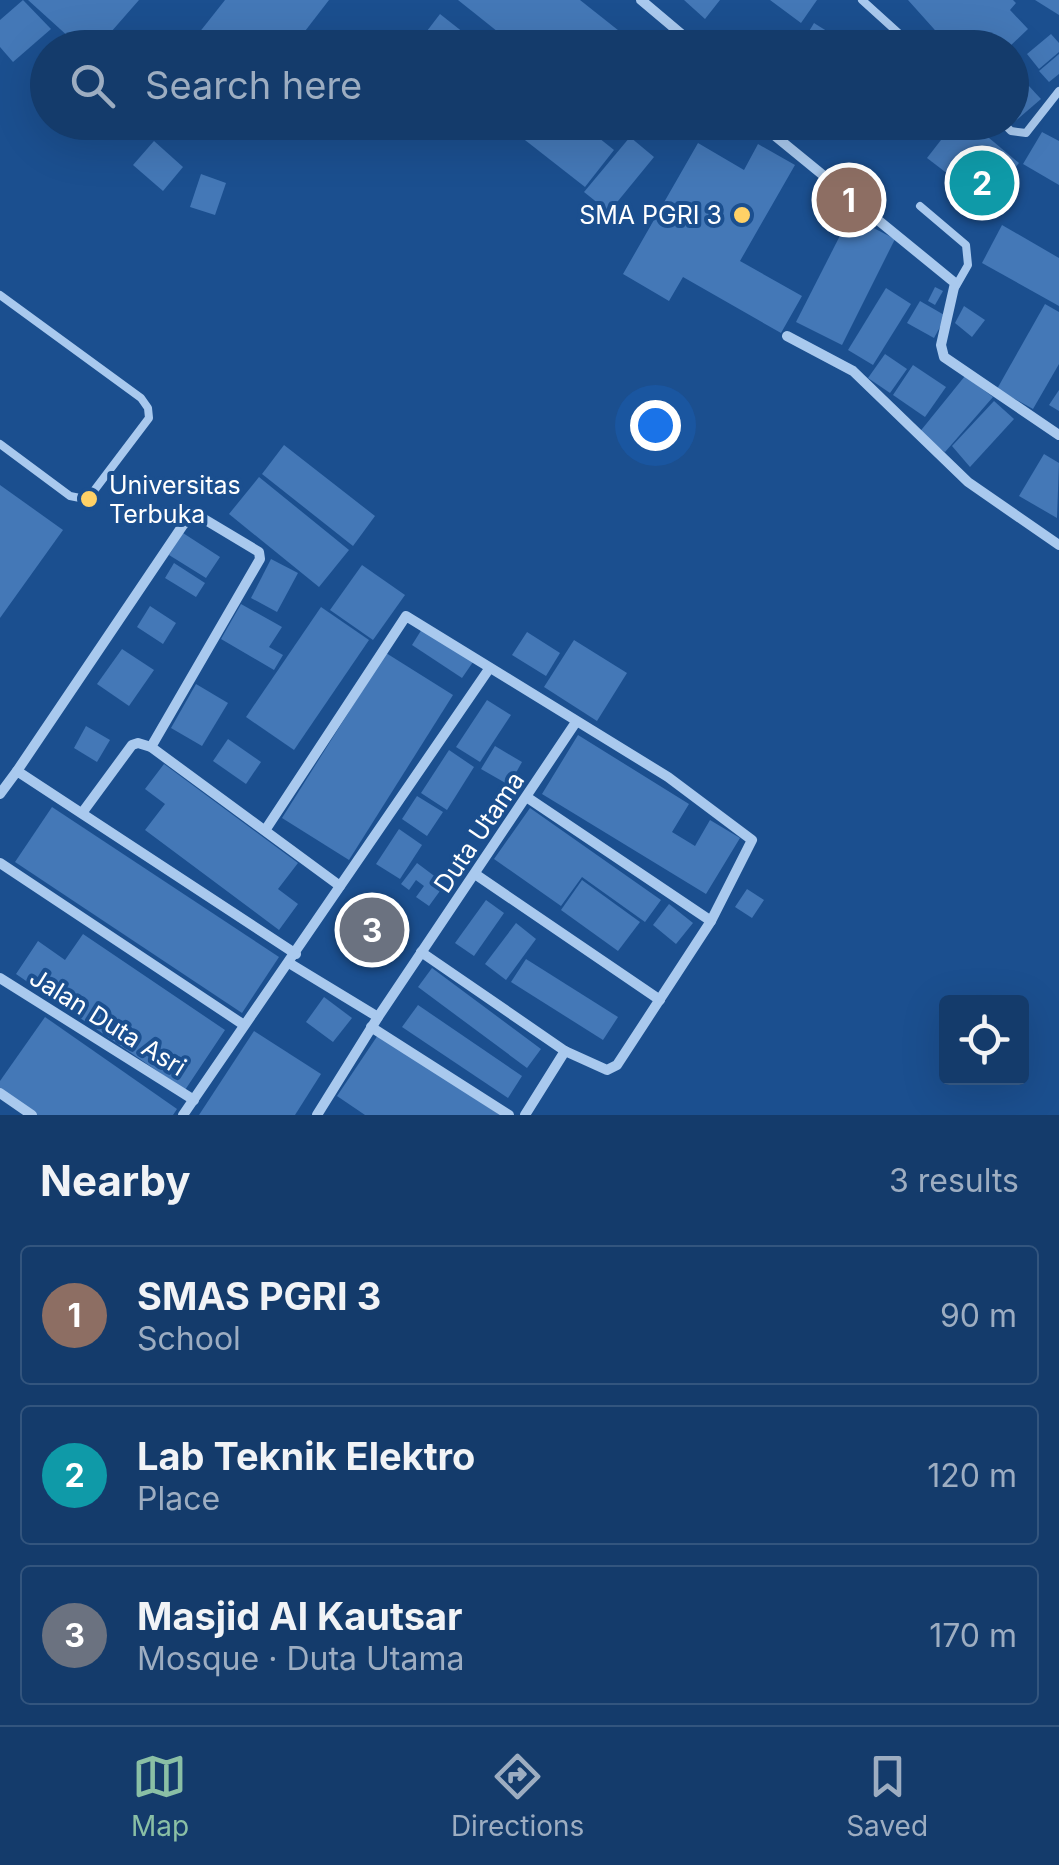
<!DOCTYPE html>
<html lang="en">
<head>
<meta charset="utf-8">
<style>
  :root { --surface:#143b6b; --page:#214673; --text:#f1f3f6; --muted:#9dadc1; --line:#33557e; --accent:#8abfa5 }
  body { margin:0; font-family:Inter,sans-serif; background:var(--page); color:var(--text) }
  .controls { position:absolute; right:30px; bottom:30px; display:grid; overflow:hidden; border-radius:10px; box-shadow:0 10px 40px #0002 }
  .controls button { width:90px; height:90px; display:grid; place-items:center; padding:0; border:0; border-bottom:2px solid var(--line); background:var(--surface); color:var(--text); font:50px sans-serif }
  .you { position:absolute; left:655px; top:425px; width:35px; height:35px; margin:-25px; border:8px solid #fff; border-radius:50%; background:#1a73e8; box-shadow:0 0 0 15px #1a73e833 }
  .badge { display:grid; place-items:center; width:65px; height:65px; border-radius:50%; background:var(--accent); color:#fff; font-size:32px; font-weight:700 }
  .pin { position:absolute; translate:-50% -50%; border:5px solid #fff; box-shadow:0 2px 10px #0006 }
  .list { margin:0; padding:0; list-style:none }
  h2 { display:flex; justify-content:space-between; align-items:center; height:130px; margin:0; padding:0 40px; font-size:42px }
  h2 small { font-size:32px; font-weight:400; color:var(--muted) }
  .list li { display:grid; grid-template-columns:65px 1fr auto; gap:30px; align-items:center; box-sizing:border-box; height:140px; margin:0 20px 20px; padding:0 20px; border:2px solid var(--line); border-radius:10px }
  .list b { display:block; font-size:38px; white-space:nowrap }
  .list p { margin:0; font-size:32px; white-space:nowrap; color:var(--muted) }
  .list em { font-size:32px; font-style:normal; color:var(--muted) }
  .icon { flex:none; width:55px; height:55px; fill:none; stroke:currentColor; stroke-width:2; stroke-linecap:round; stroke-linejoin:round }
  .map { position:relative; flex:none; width:1059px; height:1115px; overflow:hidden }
  .search { position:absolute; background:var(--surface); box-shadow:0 10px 40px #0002; left:30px; right:30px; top:30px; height:110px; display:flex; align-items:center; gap:25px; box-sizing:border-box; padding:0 35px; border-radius:55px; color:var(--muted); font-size:38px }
  .sheet { height:610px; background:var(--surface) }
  nav { display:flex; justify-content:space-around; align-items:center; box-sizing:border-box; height:140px; border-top:2px solid var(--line); background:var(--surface); font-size:28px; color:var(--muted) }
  nav a { display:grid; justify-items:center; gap:5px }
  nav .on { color:var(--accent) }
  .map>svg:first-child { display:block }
  .building { fill:#4478b7 }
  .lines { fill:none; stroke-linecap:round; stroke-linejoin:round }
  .service { stroke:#a9c9ee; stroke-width:8 }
  .minor { stroke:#a9c9ee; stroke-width:10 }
  .poi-dot { fill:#ffd166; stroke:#1b4f8f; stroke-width:4 }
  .labels { text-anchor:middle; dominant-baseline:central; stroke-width:8; stroke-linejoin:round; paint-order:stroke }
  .poi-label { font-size:25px; fill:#fff; stroke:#1b4f8f; text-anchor:end }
  .street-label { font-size:25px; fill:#fff; stroke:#1b4f8f }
</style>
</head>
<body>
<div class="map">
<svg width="1059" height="1115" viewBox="0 0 1059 1115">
  <rect width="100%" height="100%" fill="#1b4f8f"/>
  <g class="building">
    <polygon points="23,0 51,29 13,62 0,47 0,20"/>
    <polygon points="28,0 139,0 97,48 81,48"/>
    <polygon points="225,0 329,0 292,48 197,48 191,43"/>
    <polygon points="458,0 580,0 628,38 621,48 518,48"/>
    <polygon points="684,0 720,0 705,19"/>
    <polygon points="770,0 817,0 801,23"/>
    <polygon points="908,0 1013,0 1016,3 1010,10 1028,29 1008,48 951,48"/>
    <polygon points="1035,0 1059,0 1059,15"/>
    <polygon points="440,14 483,48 414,48"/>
    <polygon points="814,23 849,45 848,48 799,48"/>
    <polygon points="1051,34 1059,43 1059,52 1039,69 1027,54"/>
    <polygon points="1059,54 1059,74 1049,82 1039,71"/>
    <polygon points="1027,84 1041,99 1012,124 1012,98"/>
    <polygon points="502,122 579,122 614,150 585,187"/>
    <polygon points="955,122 970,122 1019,163 987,204 927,158"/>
    <polygon points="1042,132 1059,141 1059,185 1023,164"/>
    <polygon points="630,137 654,157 609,212 584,192"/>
    <polygon points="154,141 183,167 163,191 133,165"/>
    <polygon points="698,143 744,170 758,144 795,165 740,261 802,296 781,333 683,277 669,301 623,274"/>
    <polygon points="201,174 226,183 215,215 190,207"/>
    <polygon points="850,216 895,239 842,345 796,322"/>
    <polygon points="1002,225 1059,258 1059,306 982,263"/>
    <polygon points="935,287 943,291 935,305 928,301"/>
    <polygon points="886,288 911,304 873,365 848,350"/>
    <polygon points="920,301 946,316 934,338 907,323"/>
    <polygon points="1045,304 1059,312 1059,364 1033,409 997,389"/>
    <polygon points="964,306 985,320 972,337 955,323"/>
    <polygon points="885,354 907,369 890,393 868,378"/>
    <polygon points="913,365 946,387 925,417 893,395"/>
    <polygon points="965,376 993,397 945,452 918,434"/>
    <polygon points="1059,390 1059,411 1049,405"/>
    <polygon points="994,401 1014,419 970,467 952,446"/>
    <polygon points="284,445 375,516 353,546 262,474"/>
    <polygon points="1044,454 1059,463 1057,518 1019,496"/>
    <polygon points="259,477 349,550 319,587 229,514"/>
    <polygon points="0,485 63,530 0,618"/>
    <polygon points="183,533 220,557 206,578 169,555"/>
    <polygon points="271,559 298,573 277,612 251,598"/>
    <polygon points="174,563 205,583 196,597 165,578"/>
    <polygon points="362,565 405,595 373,640 330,610"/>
    <polygon points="241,604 282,627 269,647 283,655 274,670 221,639"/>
    <polygon points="150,606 176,623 163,644 137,627"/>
    <polygon points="321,607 369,640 294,750 246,717"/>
    <polygon points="422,629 473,662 462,678 412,645"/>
    <polygon points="527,632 560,653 546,676 512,655"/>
    <polygon points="574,640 627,673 597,721 544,687"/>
    <polygon points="122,649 154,670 129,706 97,684"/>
    <polygon points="386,653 453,695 349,860 282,818"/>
    <polygon points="196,684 228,703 202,746 171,728"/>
    <polygon points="487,700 511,715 480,762 456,747"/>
    <polygon points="86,726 110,740 97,762 74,748"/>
    <polygon points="578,735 689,804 672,832 695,846 710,820 740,838 706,894 542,794"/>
    <polygon points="228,739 261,762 246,784 213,761"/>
    <polygon points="495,746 522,762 509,785 481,769"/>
    <polygon points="449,750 474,767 447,810 421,793"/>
    <polygon points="164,764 298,863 278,889 298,904 279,930 145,830 165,804 145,789"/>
    <polygon points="417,796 443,812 427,836 402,819"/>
    <polygon points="52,807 279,957 242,1013 15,862"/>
    <polygon points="530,808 661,900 645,922 582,877 561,906 494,859"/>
    <polygon points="399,829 422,845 400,879 376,864"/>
    <polygon points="417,863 445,884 429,906 416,897 424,886 416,880 409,890 401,884"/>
    <polygon points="582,880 640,922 618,951 561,910"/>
    <polygon points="747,889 764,900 752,918 735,907"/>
    <polygon points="370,900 402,925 374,961 342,936"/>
    <polygon points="486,900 504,913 474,956 455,943"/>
    <polygon points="669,904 693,923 676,944 653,925"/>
    <polygon points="516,923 536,939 506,980 485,964"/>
    <polygon points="83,934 225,1030 185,1090 16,974 38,941 65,960"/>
    <polygon points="526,959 618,1017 603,1040 511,982"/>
    <polygon points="432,968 541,1049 527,1068 418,987"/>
    <polygon points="324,997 352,1018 333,1042 306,1022"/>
    <polygon points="418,1005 522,1076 508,1098 402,1027"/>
    <polygon points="45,1017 177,1109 173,1115 34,1115 0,1091 0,1081"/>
    <polygon points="254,1031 321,1074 295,1115 199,1115"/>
    <polygon points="378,1035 500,1115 365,1115 337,1096"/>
  </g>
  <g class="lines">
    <g class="service">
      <polyline points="862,0 915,48"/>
      <polyline points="1002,122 1011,131 1026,133 1059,91"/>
      <polyline points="920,206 966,245 968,265 956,286"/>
      <polyline points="0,295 141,398 148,408 149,418 90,496 80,498 70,496 0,444"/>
    </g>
    <g class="minor">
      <polyline points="641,0 698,48"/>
      <polyline points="765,122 769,131 955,283 941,345 944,357 1059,435"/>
      <polyline points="787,336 853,371 968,482 1059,545"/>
      <polyline points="17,771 183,525 189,518 199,516 259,552 260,559 151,747"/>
      <polyline points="0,794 17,771 296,954"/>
      <polyline points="528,798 711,921"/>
      <polyline points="82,813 132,745 138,743 151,747 340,886"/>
      <polyline points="266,829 406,616 668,777 752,840 711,921 617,1065 607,1070 565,1051 421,952"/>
      <polyline points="0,863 244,1025"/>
      <polyline points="475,874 660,1000"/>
      <polyline points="289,963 378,1017"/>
      <polyline points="0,978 194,1100"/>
      <polyline points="371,1027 509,1115"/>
      <polyline points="0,1093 32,1115"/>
      <polyline points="183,1115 489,669"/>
      <polyline points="317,1115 378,1017 576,722"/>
      <polyline points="525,1115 565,1051"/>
    </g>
  </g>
  <g class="poi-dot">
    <circle cx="742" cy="215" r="10"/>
    <circle cx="89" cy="499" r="10"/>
  </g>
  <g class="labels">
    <g class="poi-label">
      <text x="722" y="215">SMA PGRI 3</text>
      <text x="109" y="485" text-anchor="start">Universitas<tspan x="109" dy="29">Terbuka</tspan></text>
    </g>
    <g class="street-label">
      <text transform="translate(479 832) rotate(-56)">Duta Utama</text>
      <text transform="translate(108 1022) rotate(32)">Jalan Duta Asri</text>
    </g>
  </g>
</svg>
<div class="controls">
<button><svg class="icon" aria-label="locate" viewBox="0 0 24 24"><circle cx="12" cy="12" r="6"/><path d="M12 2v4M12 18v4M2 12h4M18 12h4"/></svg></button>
</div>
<div class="you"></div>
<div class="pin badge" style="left:849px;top:200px;background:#8d6e63">1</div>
<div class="pin badge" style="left:982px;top:183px;background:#0f9aa8">2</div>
<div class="pin badge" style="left:372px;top:930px;background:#6b7280">3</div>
<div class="search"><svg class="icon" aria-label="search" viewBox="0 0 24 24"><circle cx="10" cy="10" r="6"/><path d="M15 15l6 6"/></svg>Search here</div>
</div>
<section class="sheet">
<h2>Nearby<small>3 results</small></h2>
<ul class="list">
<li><span class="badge" style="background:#8d6e63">1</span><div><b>SMAS PGRI 3</b><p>School</p></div><em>90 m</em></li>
<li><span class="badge" style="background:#0f9aa8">2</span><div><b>Lab Teknik Elektro</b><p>Place</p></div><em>120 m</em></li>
<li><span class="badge" style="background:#6b7280">3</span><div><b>Masjid Al Kautsar</b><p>Mosque · Duta Utama</p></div><em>170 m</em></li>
</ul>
</section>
<nav>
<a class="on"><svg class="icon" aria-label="map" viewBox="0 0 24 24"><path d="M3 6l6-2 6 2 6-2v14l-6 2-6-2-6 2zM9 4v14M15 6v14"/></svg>Map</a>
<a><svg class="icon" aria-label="directions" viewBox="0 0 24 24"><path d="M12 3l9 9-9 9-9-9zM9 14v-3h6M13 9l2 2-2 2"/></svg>Directions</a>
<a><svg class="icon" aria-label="saved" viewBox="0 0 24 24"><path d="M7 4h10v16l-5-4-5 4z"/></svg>Saved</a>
</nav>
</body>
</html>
